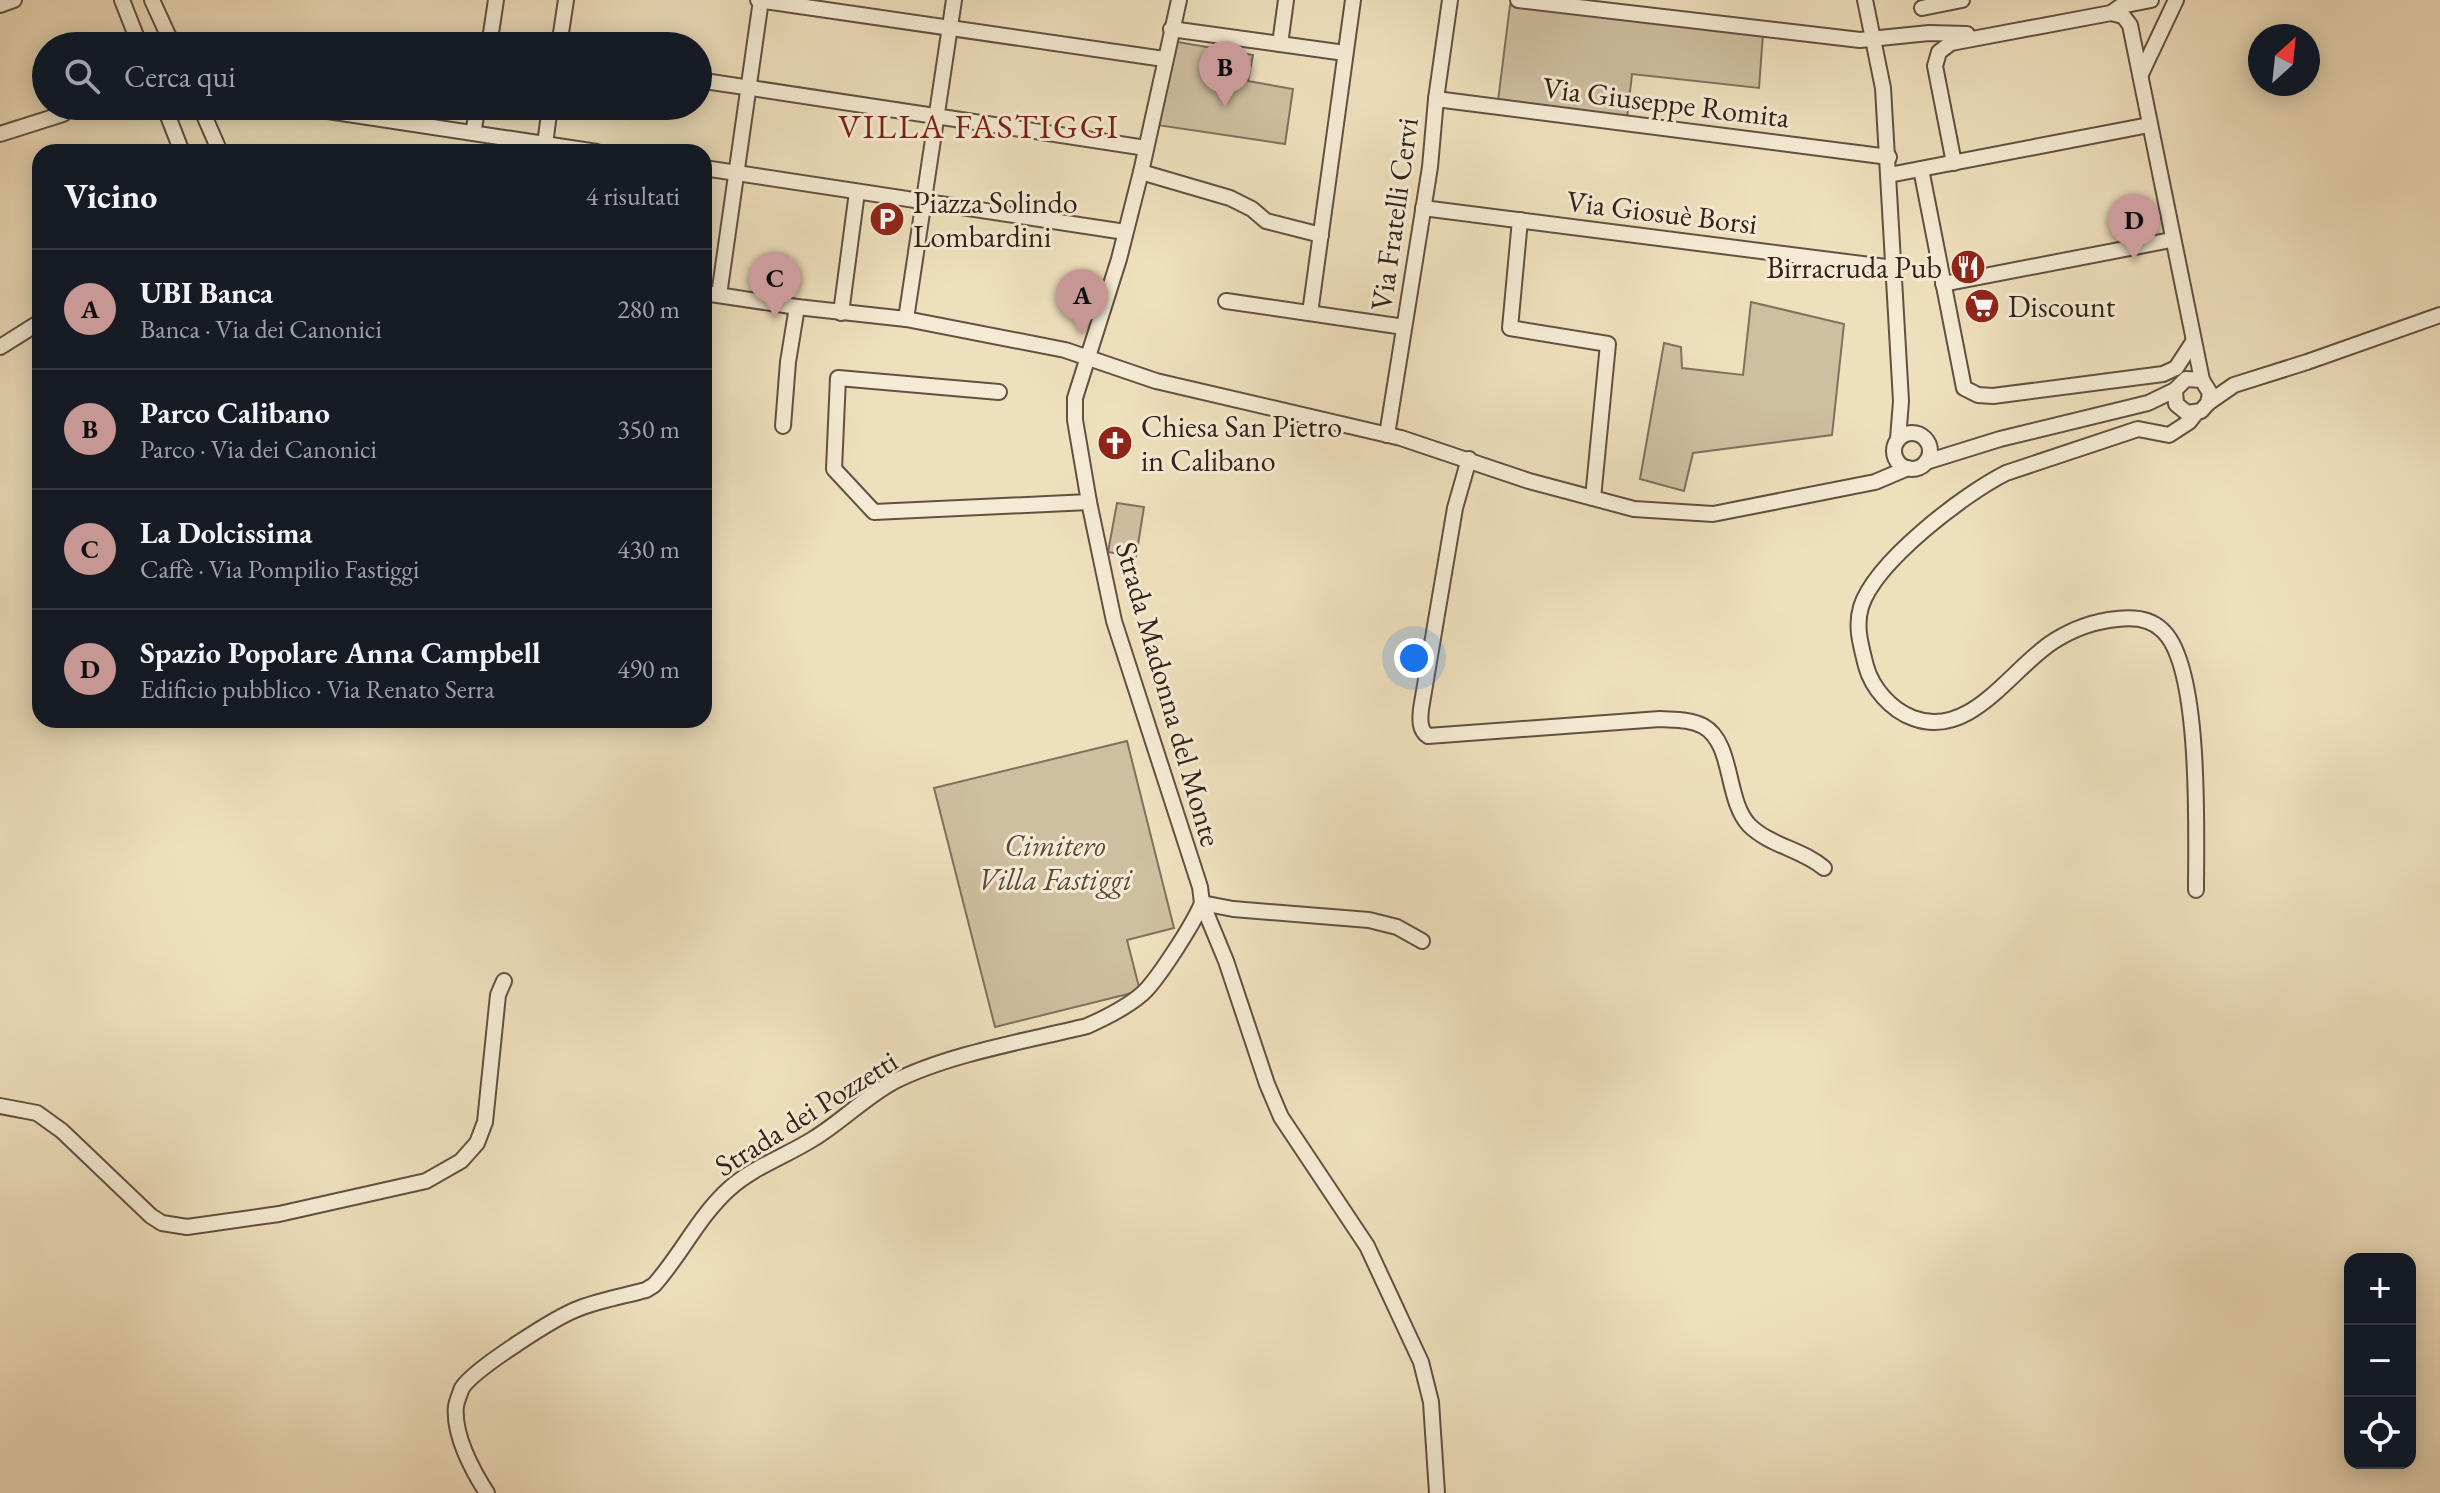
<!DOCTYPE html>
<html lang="it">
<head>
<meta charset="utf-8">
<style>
  :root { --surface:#171b24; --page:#242831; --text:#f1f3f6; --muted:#9ea1a6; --line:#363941; --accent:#c59692 }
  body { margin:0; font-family:"EB Garamond",serif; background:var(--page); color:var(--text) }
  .controls { position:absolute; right:24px; bottom:24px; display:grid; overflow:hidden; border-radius:16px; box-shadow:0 4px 20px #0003 }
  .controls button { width:72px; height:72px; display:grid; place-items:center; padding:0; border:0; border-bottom:2px solid var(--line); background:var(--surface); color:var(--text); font:40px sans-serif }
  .compass { position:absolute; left:2248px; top:24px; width:72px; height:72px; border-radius:50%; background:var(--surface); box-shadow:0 4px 20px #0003; rotate:27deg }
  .you { position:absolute; left:1414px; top:658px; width:28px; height:28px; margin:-20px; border:6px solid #fff; border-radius:50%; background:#1a73e8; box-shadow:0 0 0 12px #1a73e833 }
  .badge { display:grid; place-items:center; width:52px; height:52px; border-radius:50%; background:var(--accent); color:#111; font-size:26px; font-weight:700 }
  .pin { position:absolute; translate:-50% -66px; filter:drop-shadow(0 2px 4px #0008) }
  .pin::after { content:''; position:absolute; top:42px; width:28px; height:24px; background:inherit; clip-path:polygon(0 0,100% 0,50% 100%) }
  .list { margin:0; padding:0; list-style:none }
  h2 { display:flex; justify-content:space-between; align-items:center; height:104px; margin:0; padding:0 32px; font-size:34px }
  h2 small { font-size:26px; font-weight:400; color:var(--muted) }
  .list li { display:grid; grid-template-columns:52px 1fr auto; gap:24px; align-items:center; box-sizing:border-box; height:120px; padding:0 32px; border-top:2px solid var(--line) }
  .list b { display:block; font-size:30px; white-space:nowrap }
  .list p { margin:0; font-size:26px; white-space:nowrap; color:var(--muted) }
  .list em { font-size:26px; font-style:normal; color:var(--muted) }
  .icon { flex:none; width:44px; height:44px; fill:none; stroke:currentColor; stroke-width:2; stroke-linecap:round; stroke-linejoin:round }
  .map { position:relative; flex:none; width:2440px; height:1493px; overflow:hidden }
  .search { position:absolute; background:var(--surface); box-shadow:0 4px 20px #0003; left:32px; top:32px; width:680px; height:88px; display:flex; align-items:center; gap:20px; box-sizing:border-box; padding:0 28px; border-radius:44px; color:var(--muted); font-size:30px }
  .panel { position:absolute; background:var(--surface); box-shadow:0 4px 20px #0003; left:32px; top:144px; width:680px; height:584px; border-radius:24px }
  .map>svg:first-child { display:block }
  .green { fill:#cfbfa1; stroke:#81705d; stroke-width:2 }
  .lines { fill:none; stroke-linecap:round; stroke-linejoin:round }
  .minor-casing { stroke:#625042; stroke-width:18 }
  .minor { stroke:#f5ebd4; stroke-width:14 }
  .labels { text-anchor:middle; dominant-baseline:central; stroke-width:6; stroke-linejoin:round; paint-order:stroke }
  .street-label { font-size:30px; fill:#332019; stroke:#f5ebd4 }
  .poi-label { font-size:30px; fill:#332019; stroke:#f5ebd4; text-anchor:start }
  .park-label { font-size:30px; font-style:italic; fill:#5a483b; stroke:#f5ebd4 }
  .quarter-label { font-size:34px; letter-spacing:2px; fill:#7a1f14; stroke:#f5ebd4 }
</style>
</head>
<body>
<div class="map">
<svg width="2440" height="1493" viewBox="0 0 2440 1493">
  <rect width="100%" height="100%" fill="#efe0bd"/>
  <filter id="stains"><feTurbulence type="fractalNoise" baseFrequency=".0025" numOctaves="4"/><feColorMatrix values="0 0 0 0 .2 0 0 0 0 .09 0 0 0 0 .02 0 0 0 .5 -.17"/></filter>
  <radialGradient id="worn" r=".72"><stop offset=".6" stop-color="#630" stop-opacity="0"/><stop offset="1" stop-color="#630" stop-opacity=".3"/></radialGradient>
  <g class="green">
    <polygon points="1510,5 1763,34 1759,88 1632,74 1627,118 1498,101"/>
    <polygon points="1172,41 1253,55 1248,81 1293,89 1285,144 1157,125"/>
    <polygon points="1751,302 1844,324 1832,435 1693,453 1684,491 1640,479 1664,343 1681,347 1682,368 1743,375"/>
    <polygon points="1117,503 1144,507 1136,557 1108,552"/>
    <polygon points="1127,741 1174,928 1127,940 1140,991 995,1027 934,788"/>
  </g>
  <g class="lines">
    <defs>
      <g id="minor">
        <polyline points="122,0 140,46"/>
        <polyline points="152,0 173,46"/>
        <polyline points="758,0 1164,59"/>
        <polyline points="1179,0 1141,172 1119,259 1075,398 1075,420 1089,502 1114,621 1200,887 1202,903 1226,961 1267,1084 1281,1117 1367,1246 1421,1362 1431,1402 1437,1493"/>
        <polyline points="1518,0 1860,40 1929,33 1967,34"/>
        <polyline points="1865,0 1883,88 1901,401 1898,439"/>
        <polyline points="0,5 14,0"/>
        <polyline points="1922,8 1962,0"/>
        <polyline points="2111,13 2121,6 2151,0"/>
        <polyline points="1171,29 1345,53"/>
        <polyline points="1280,44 1286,0"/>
        <polyline points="489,46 496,0"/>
        <polyline points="559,46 566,0"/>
        <polyline points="2141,74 2176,0"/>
        <polyline points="698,80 1146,148"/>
        <polyline points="1436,99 1889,157"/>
        <polyline points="164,106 182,152"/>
        <polyline points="200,106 220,152"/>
        <polyline points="295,106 597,152"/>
        <polyline points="473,133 478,106"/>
        <polyline points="0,134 63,114"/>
        <polyline points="544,152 550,106"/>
        <polyline points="1954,163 1935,66 1939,52 1951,43 2111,13 2123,16 2130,25 2202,380"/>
        <polyline points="704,168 1125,232"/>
        <polyline points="1921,169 1964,388 1978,395 1993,396 2163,374 2176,368 2193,342"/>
        <polyline points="1141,172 1230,198 1252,209 1266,221 1321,235"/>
        <polyline points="1889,175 2149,125"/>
        <polyline points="1423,208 1894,268"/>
        <polyline points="1520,220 1510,328 1608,344 1593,498"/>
        <polyline points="1943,284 2171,240"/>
        <polyline points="704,293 797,307 906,319 1065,350 1156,381 1401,438 1529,481 1634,509 1713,514 1875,482 1908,468"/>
        <polyline points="719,295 761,0"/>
        <polyline points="1226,301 1404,327"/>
        <polyline points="841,313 857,192"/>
        <polyline points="1310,313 1353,0"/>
        <polyline points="906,319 954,0"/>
        <polyline points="0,347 40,322"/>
        <polyline points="999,392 838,378 834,469 874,512 1089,502"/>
        <polyline points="2208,403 2234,385 2307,362 2440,315"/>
        <path d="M2196 413 2189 422 2169 435 2138 429 2006 473C1964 494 1875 562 1861 607 1855 627 1861 646 1866 666 1872 688 1891 710 1913 718 1971 740 2012 667 2054 641 2073 629 2096 621 2117 619 2133 617 2150 618 2162 630 2202 665 2196 835 2196 890"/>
        <polyline points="783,426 788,362 797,307"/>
        <circle cx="1912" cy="451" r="18"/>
        <polyline points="1387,435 1430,167 1436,99 1450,0"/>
        <path d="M1469 459 1455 508 1421 709C1420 719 1419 730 1428 736L1660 719C1674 720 1690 719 1703 726 1734 743 1725 799 1749 825 1770 846 1802 849 1824 868"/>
        <polyline points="1926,462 2000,439 2148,403 2175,390 2186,379 2202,380 2210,393 2208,403 2201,411 2187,413 2176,404 2175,390"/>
        <polyline points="1202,903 1233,909 1369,920 1397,927 1422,941"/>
        <polyline points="0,1106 37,1113 62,1131 151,1216 162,1223 187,1227 279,1214 426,1181 461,1161 477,1143 485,1122 498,995 504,981"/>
        <path d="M487 1493C472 1470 453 1434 456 1406 457 1401 460 1393 462 1388 474 1369 557 1316 580 1308 601 1300 624 1296 646 1290L654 1285C681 1255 699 1216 729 1189 753 1167 786 1156 813 1139 841 1122 864 1098 893 1082 948 1054 1026 1041 1087 1026 1105 1018 1127 1007 1142 994 1157 981 1194 923 1202 903"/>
      </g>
    </defs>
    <use href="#minor" class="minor-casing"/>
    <use href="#minor" class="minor"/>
  </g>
  <defs>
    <symbol id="parking-disc" viewBox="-11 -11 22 22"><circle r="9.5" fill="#8f2418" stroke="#f5ebd4"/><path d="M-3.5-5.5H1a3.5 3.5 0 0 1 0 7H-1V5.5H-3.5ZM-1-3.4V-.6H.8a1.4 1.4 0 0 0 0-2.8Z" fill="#fff"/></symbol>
    <symbol id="restaurant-disc" viewBox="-11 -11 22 22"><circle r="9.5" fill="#8f2418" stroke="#f5ebd4"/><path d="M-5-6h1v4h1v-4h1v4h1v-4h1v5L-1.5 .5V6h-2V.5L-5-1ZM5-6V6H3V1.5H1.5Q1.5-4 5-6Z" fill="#fff"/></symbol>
    <symbol id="supermarket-disc" viewBox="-11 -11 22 22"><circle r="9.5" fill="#8f2418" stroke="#f5ebd4"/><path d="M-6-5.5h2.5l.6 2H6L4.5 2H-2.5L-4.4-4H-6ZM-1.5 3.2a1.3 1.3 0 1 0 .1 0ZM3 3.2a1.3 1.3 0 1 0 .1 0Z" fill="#fff"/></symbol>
    <symbol id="church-disc" viewBox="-11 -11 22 22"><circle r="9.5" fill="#8f2418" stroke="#f5ebd4"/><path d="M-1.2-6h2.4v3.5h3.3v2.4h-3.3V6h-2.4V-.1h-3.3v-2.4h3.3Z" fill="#fff"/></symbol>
  </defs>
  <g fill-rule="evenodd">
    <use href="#parking-disc" x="867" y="199" width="40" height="40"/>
    <use href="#restaurant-disc" x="1948" y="247" width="40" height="40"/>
    <use href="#supermarket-disc" x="1962" y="286" width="40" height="40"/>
    <use href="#church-disc" x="1095" y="423" width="40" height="40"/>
  </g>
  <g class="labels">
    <g class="street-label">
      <text transform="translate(1666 102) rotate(7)">Via Giuseppe Romita</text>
      <text transform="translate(1662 212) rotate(7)">Via Giosuè Borsi</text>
      <text transform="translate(1394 214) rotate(-82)">Via Fratelli Cervi</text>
      <text transform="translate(1169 694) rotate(74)">Strada Madonna del Monte</text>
      <text transform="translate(806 1113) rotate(-32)">Strada dei Pozzetti</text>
    </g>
    <g class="poi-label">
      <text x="913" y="202">Piazza Solindo<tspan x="913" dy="34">Lombardini</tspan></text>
      <text x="1942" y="267" text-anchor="end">Birracruda Pub</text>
      <text x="2008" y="306">Discount</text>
      <text x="1141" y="426">Chiesa San Pietro<tspan x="1141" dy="34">in Calibano</tspan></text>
    </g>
    <g class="park-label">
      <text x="1055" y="845">Cimitero<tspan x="1055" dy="34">Villa Fastiggi</tspan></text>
    </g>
    <g class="quarter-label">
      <text x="979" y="126">VILLA FASTIGGI</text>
    </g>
  </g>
  <rect width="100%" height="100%" filter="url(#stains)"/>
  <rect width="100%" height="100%" fill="url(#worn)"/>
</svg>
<div class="controls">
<button>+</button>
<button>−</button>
<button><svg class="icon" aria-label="locate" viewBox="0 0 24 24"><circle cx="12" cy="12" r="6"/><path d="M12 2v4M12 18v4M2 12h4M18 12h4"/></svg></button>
</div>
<svg class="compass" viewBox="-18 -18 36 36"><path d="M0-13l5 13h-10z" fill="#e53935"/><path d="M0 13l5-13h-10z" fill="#9ea1a6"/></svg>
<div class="you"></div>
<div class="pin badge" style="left:1082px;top:335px">A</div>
<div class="pin badge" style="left:1225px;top:107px">B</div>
<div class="pin badge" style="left:775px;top:318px">C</div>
<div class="pin badge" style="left:2134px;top:260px">D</div>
<div class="search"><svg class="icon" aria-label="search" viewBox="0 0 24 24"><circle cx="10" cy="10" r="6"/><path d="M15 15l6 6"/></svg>Cerca qui</div>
<section class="panel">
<h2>Vicino<small>4 risultati</small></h2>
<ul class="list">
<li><span class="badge">A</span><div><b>UBI Banca</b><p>Banca · Via dei Canonici</p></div><em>280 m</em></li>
<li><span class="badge">B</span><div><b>Parco Calibano</b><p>Parco · Via dei Canonici</p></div><em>350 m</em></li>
<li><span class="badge">C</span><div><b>La Dolcissima</b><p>Caffè · Via Pompilio Fastiggi</p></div><em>430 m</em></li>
<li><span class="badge">D</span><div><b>Spazio Popolare Anna Campbell</b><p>Edificio pubblico · Via Renato Serra</p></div><em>490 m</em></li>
</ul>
</section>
</div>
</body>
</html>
